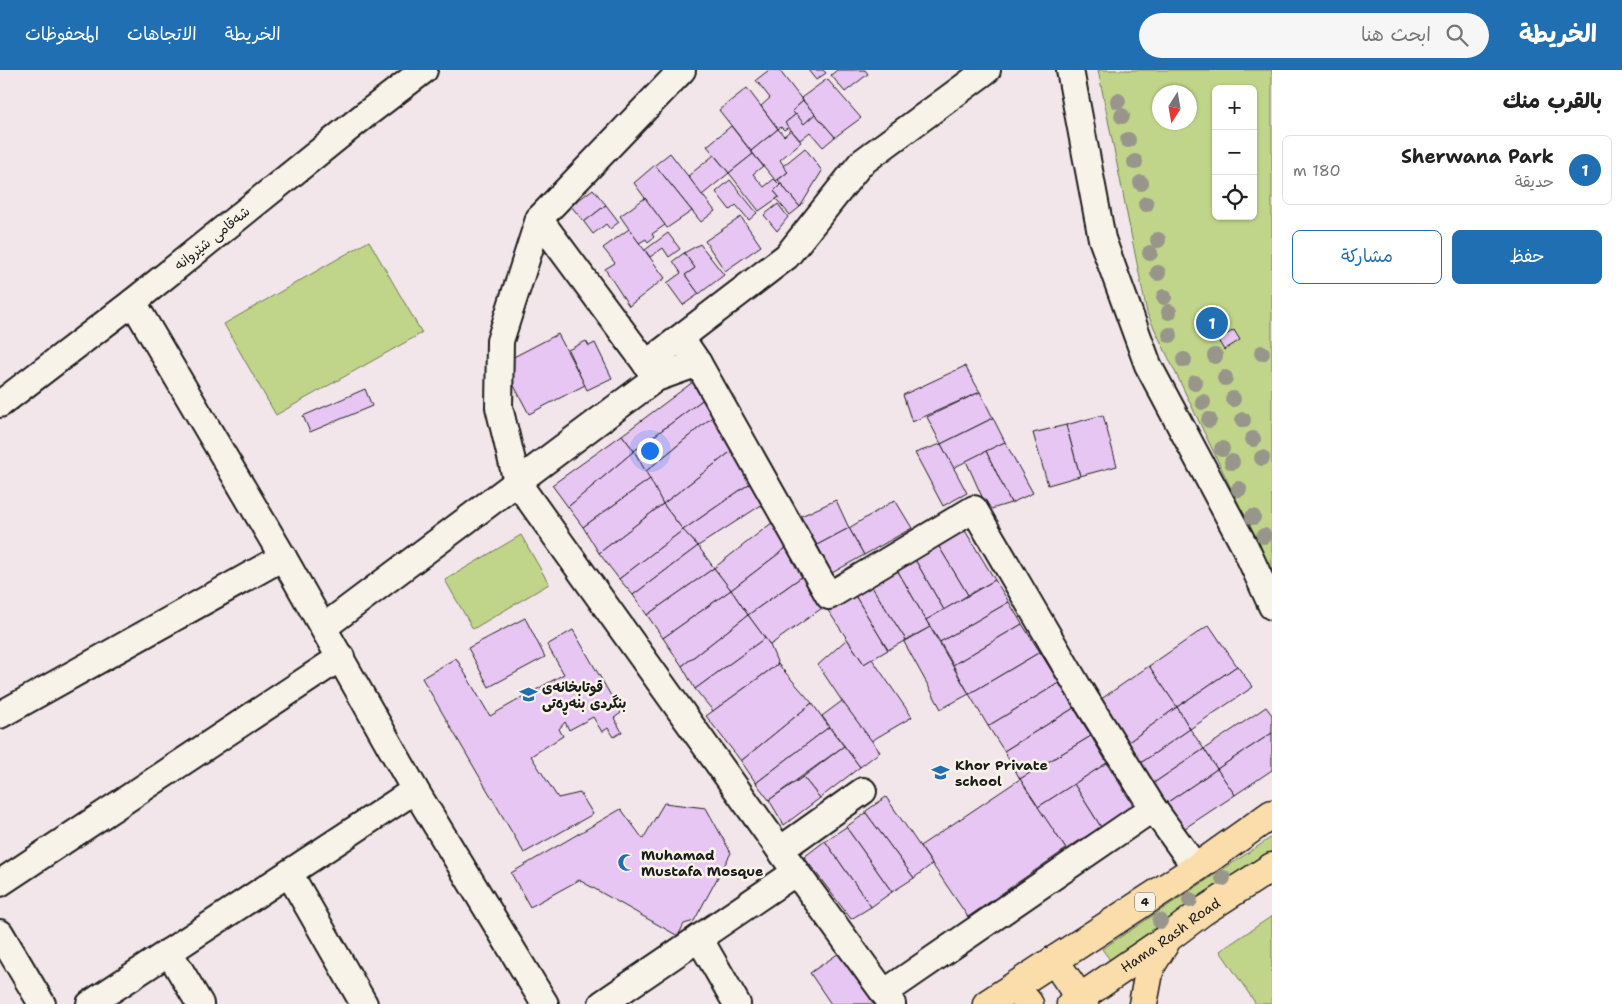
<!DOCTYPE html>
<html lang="ar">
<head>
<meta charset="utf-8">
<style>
  :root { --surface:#fff; --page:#f6f6f6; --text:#222; --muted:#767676; --line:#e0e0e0; --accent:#1f6fb2 }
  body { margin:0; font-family:"Shantell Sans","Playpen Sans Arabic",sans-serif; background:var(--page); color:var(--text); direction:rtl }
  .controls { position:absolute; right:15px; top:15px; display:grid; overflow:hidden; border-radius:8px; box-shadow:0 1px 4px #0004 }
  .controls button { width:45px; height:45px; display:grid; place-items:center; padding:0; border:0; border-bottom:1px solid var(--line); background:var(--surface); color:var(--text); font:25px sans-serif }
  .compass { position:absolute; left:1152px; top:15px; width:45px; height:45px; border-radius:50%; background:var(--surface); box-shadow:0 1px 4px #0004; rotate:191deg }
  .you { position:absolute; left:649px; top:380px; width:18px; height:18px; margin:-12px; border:4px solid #fff; border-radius:50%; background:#1a73e8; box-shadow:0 0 0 8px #1a73e833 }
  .badge { display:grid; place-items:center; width:32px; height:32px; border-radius:50%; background:var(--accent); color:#fff; font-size:16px; font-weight:700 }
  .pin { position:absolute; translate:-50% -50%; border:2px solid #fff; box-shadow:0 1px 5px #0006 }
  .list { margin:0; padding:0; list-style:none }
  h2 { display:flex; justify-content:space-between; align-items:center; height:65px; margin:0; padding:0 20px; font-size:21px }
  h2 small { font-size:16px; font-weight:400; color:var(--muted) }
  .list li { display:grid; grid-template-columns:32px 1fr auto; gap:15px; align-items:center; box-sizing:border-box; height:70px; margin:0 10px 10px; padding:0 10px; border:1px solid var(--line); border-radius:8px }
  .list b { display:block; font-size:19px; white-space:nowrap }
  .list p { margin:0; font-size:16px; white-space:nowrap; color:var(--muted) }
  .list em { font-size:16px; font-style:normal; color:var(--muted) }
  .actions { display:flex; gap:10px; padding:15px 20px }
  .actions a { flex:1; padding:11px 0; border:1px solid var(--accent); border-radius:8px; text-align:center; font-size:18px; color:var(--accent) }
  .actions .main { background:var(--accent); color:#fff }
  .icon { flex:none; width:28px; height:28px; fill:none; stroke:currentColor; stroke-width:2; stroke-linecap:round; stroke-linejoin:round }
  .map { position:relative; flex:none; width:1272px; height:934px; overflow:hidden; direction:ltr }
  header { display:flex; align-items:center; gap:30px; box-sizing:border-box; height:70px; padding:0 25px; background:var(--accent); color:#fff }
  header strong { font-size:24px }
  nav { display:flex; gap:28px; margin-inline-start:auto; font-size:18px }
  .search { width:350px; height:45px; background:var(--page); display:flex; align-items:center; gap:12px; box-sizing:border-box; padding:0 18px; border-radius:28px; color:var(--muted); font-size:19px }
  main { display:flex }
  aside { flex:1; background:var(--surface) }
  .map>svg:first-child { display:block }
  .green { fill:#c1d58a; stroke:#6e7853; fill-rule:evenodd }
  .building { fill:#e7c6f3; stroke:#1c1c1c }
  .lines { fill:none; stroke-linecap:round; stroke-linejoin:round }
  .minor-casing { stroke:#1c1c1c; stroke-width:30 }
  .highway-casing { stroke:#1c1c1c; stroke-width:31 }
  .minor { stroke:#f7f3e8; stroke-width:26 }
  .highway { stroke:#faddab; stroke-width:28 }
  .tree { fill:#98968b }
  .labels { text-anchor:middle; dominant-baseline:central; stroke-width:5; stroke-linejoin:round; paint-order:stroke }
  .shield { fill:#f7f3e8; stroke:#5e5c59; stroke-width:1 }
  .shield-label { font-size:12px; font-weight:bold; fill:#1c1c1c }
  .street-label { font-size:14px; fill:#1c1c1c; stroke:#f7f3e8 }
  .poi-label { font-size:14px; font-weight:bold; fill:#1c1c1c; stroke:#f7f3e8; text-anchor:start }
</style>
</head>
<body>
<header>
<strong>الخريطة</strong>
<div class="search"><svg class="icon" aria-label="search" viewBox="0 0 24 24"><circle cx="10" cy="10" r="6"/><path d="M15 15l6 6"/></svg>ابحث هنا</div>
<nav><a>الخريطة</a><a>الاتجاهات</a><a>المحفوظات</a></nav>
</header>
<main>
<aside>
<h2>بالقرب منك<small></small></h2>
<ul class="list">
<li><span class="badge">1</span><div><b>Sherwana Park</b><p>حديقة</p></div><em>180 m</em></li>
</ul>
<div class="actions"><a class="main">حفظ</a><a>مشاركة</a></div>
</aside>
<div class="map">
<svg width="1272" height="934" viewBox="0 0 1272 934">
  <rect width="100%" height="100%" fill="#f2e6eb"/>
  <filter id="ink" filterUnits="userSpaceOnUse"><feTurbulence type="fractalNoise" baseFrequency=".02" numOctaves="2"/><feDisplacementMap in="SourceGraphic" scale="10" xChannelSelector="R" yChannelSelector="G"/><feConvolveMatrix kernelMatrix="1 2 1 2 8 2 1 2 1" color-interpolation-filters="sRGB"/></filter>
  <g filter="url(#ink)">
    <g class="green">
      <path d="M1098 0H1272V504L1147 243ZM1216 19H1253V146H1216ZM1160 22H1190V52H1160Z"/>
      <polygon points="369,171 422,263 276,345 224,254"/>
      <polygon points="521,465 549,514 473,559 445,510"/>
      <polygon points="1272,767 1272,783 1110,890 1102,879"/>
      <polygon points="1272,846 1272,934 1256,934 1220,881"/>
    </g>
    <g class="building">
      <polygon points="769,0 779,0 803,31 792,41 796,44 785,53 789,57 784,60 781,57 778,59 761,36 770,28 756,10"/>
      <polygon points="808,0 823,0 826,3 816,10"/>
      <polygon points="837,0 865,0 868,4 845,22 831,5"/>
      <polygon points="827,9 861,48 835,67 801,28"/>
      <polygon points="747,18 778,59 751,81 719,40"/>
      <polygon points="803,31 815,44 804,54 792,41"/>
      <polygon points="796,44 804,54 815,44 835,67 823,77 810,62 800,70 785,53"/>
      <polygon points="731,56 753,84 729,103 707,76"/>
      <polygon points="778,59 784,66 791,60 801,72 780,90 788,102 776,111 751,81"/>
      <polygon points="805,78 822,101 800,137 778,110 788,102 783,96"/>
      <polygon points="670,83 715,141 701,152 655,95"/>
      <polygon points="753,84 763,96 753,104 764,117 774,109 780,115 774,121 779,127 759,141 729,103"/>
      <polygon points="714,85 729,103 702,125 688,106"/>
      <polygon points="655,95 692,141 667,158 634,113"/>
      <polygon points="730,110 757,143 749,150 736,135 730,140 716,122"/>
      <polygon points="781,114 800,137 790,145 776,129 779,127 774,121"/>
      <polygon points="593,119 606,135 584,152 571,136"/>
      <polygon points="645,128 665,155 652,164 654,167 648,172 646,169 639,173 620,146"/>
      <polygon points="778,134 788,147 777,161 764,145"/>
      <polygon points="606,135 619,152 610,159 606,154 593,164 584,152"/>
      <polygon points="741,147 761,176 725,201 705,171"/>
      <polygon points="629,159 665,208 629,236 605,199 615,193 603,178"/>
      <polygon points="668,163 680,179 669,187 663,178 650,187 645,180"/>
      <polygon points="700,174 724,205 699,224 685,205 695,198 684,183"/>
      <polygon points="684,183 695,198 685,205 699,224 683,235 667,213 681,203 673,191"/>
      <polygon points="1234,260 1240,270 1224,280 1218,270"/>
      <polygon points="558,264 585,315 529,344 502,293"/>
      <polygon points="586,271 589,276 595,273 612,308 587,320 568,280"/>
      <polygon points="965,296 980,322 912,352 903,325"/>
      <polygon points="697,309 709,325 634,381 622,365"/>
      <polygon points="365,319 372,336 310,362 303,346"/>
      <polygon points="980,322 993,348 941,374 927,347"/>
      <polygon points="709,325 716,344 645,402 634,381"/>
      <polygon points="716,344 733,380 663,434 645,402"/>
      <polygon points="1103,345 1117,396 1080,406 1066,355"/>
      <polygon points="993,348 1005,372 953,398 941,374"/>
      <polygon points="1066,355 1080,406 1048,415 1033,363"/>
      <polygon points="622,365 634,381 568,437 552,415"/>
      <polygon points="1005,372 1033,423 1011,433 986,381"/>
      <polygon points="941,374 967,423 943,436 915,383"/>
      <polygon points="733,380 752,412 683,460 663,434"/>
      <polygon points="634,381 650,409 583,457 568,437"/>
      <polygon points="986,381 1011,433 988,440 966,391"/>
      <polygon points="650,409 663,434 599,483 583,457"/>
      <polygon points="752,412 763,434 698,476 683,460"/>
      <polygon points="836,430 849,458 817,475 799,447"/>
      <polygon points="895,430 912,458 864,485 849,458"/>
      <polygon points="663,434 683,460 619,509 599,483"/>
      <polygon points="773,452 786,478 731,520 714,498"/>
      <polygon points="849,458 864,485 832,503 817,475"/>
      <polygon points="964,459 995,510 968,525 938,475"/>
      <polygon points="683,460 698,476 633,525 619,509"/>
      <polygon points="938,475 968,525 944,540 914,488"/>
      <polygon points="698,476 714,498 647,545 633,525"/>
      <polygon points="786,478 803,506 748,545 731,520"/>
      <polygon points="914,488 944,540 926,550 896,498"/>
      <polygon points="714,498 731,520 663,568 647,545"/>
      <polygon points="896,498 930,557 906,570 870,514"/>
      <polygon points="803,506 825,536 770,575 748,545"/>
      <polygon points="995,510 1009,532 940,572 926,550"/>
      <polygon points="870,514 906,570 888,580 854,524"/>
      <polygon points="731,520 748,545 682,596 663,568"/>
      <polygon points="854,524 888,580 864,594 825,536"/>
      <polygon points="1009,532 1022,554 953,595 940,572"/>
      <polygon points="748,545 765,568 695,619 682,596"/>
      <polygon points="525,548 545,587 489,617 468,578"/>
      <polygon points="1022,554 1040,582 969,624 953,595"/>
      <polygon points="1209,555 1237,596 1177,637 1149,596"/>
      <polygon points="930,557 969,624 941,639 904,572"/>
      <polygon points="573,560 621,643 614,648 622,662 614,667 608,658 602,662 593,647 569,660 565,652 559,659 563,666 531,686 558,728 580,723 593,744 524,783 422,608 456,588 490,646 564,604 547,575"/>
      <polygon points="765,568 770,575 778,594 713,641 695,619"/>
      <polygon points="847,569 864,594 872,589 912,647 871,671 842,631 818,595"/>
      <polygon points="1040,582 1059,613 988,656 969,624"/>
      <polygon points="778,594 812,633 741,691 706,646"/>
      <polygon points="1149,596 1177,637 1123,676 1094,634"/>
      <polygon points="1237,596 1253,617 1190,659 1177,637"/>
      <polygon points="1059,613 1074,638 1004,681 988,656"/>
      <polygon points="842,631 880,682 860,697 822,646"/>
      <polygon points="812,633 829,657 756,713 741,691"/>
      <polygon points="1177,637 1190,659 1132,699 1123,676"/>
      <polygon points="1266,637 1272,645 1272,663 1217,699 1204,679"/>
      <polygon points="1074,638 1091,666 1020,709 1004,681"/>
      <polygon points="829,657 844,676 769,730 756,713"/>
      <polygon points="1190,659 1204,679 1145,719 1132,699"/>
      <polygon points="1272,663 1272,700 1235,725 1217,699"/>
      <polygon points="1091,666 1107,693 1038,737 1020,709"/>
      <polygon points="844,676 860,697 820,728 803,707"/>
      <polygon points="1204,679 1217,699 1159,738 1145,719"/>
      <polygon points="1107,693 1134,737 1101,757 1074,714"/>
      <polygon points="1217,699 1235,725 1176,764 1159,738"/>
      <polygon points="803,707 820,728 784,755 769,730"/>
      <polygon points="1020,709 1066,779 968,847 920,776"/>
      <polygon points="1074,714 1101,757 1066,779 1038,737"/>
      <polygon points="886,727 932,794 914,808 866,743 866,741"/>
      <polygon points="664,733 706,738 731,783 694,851 684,854 678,866 579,810 530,837 511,803 621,739 643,769"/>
      <polygon points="866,743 914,808 892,822 846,757"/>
      <polygon points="846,757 892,822 871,837 825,771"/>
      <polygon points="825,771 871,837 851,849 804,787"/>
      <polygon points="842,881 878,934 831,934 810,903"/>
    </g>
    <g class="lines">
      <defs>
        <g id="minor">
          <polyline points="682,0 539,149 500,271 499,337 517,412 780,780 892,934"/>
          <polyline points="1070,0 1102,169 1148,295 1245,477 1272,536"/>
          <polyline points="539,149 656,307"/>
          <polyline points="133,232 283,487 415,720 545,934"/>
          <polyline points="681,268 698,293 829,526 974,439 1078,617 1153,738"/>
          <polyline points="646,294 787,186 861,93 987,0"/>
          <polyline points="0,334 133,232 365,45 424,0"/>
          <polyline points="324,557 656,308 698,293"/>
          <polyline points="0,645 283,487"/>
          <polyline points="780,780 863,721"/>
          <polyline points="289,803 364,934"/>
          <polyline points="0,813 341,587"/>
          <polyline points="0,863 42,934"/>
          <polyline points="699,868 737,934"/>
          <polyline points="169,882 200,934"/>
          <polyline points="884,923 1153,738 1196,798"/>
          <polyline points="90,934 415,720"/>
          <polyline points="602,934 796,802"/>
        </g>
        <g id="highway">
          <polyline points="1054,890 1084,934"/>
          <polyline points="1015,916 1029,934"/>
          <polyline points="987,934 1196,798 1272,744"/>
          <path id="s1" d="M1071 934 1169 867 1202 842 1272 797"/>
          <polyline points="1143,934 1150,897 1165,873"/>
        </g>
      </defs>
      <use href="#minor" class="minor-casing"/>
      <use href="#highway" class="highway-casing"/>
      <use href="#minor" class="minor"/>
      <use href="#highway" class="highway"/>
    </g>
    <g class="tree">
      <circle cx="1118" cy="31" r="8"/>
      <circle cx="1122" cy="46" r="8"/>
      <circle cx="1128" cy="70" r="8"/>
      <circle cx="1135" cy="92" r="8"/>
      <circle cx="1141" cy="113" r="8"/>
      <circle cx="1146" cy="134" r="8"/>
      <circle cx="1158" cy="170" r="8"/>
      <circle cx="1150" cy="183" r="8"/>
      <circle cx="1158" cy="203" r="8"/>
      <circle cx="1164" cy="227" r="8"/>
      <circle cx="1169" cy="242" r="8"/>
      <circle cx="1170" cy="265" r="8"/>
      <circle cx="1262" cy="283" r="8"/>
      <circle cx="1215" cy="286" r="8"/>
      <circle cx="1184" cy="290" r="8"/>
      <circle cx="1225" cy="308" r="8"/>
      <circle cx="1195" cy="313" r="8"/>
      <circle cx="1233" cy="329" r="8"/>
      <circle cx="1203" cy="332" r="8"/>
      <circle cx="1209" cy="350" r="8"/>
      <circle cx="1243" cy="350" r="8"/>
      <circle cx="1253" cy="369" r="8"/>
      <circle cx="1222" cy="379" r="8"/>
      <circle cx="1262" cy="388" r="8"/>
      <circle cx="1232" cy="392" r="8"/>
      <circle cx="1239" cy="419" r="8"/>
      <circle cx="1253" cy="447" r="8"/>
      <circle cx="1264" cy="466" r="8"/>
      <circle cx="1223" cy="808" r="8"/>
      <circle cx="1190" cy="830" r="8"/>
      <circle cx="1160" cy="851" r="8"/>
    </g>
  </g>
  <defs>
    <symbol id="school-bare" viewBox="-9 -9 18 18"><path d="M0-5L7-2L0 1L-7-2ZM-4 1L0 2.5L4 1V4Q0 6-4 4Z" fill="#1f6fb2" stroke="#f7f3e8" stroke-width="2.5" paint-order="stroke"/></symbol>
    <symbol id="mosque-bare" viewBox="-9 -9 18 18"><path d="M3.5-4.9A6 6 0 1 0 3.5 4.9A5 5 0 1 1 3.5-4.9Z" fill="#1f6fb2" stroke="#f7f3e8" stroke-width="2.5" paint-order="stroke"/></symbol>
  </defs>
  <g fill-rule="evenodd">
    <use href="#school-bare" x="516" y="612" width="25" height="25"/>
    <use href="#school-bare" x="928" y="690" width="25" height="25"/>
    <use href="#mosque-bare" x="614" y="780" width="25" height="25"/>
  </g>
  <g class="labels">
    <rect class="shield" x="1135" y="822.5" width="20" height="19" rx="4"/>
    <g class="shield-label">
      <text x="1145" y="832">4</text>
    </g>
    <g class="street-label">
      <text transform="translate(212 168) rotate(-39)">شەقامی شێروانە</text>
      <text stroke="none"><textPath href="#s1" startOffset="121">Hama Rash Road</textPath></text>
    </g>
    <g class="poi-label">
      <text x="542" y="617">قوتابخانەی<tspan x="542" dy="16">بنگردی بنەڕەتی</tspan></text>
      <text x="955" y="695">Khor Private<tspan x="955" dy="16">school</tspan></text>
      <text x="641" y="785">Muhamad<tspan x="641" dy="16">Mustafa Mosque</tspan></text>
    </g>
  </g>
</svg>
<div class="controls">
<button>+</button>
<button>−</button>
<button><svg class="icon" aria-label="locate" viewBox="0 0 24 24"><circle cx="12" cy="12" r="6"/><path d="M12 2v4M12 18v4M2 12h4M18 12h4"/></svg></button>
</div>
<svg class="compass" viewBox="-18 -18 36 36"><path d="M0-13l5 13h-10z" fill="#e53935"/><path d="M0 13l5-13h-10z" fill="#767676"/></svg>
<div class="you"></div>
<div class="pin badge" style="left:1212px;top:253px">1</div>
</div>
</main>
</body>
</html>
